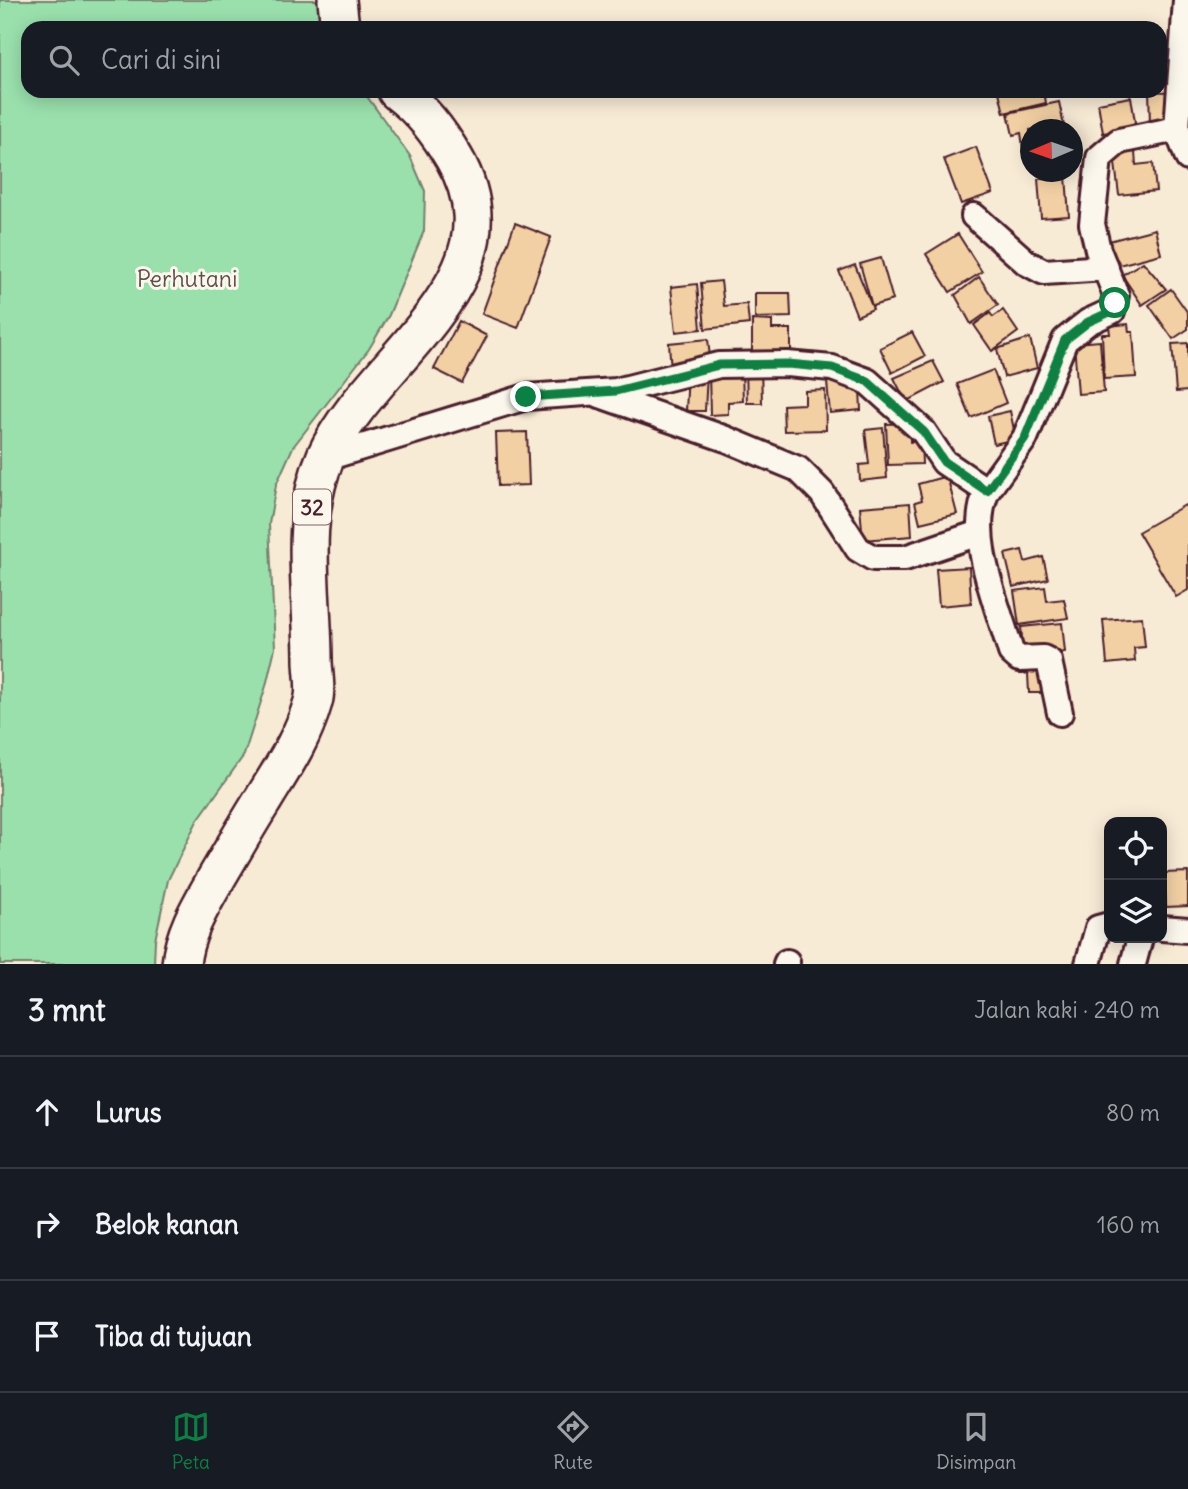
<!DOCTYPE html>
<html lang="id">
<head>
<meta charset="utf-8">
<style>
  :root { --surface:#171b24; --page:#20242c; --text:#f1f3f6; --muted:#9ea1a6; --line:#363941; --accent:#0b8043 }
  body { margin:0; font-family:Delius,sans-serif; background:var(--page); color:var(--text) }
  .controls { position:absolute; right:21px; bottom:21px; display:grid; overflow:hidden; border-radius:14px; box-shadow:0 4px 18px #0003 }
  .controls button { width:63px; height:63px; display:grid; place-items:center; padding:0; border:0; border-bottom:2px solid var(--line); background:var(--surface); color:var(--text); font:35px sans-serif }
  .compass { position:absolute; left:1020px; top:119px; width:63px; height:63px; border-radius:50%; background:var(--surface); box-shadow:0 4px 18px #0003; rotate:268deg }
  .stop { position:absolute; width:21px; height:21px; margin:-16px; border:5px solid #0b8043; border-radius:50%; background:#fff }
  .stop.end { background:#0b8043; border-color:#fff; box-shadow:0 2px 7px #0008 }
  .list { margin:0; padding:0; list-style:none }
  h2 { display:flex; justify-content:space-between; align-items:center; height:91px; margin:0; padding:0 28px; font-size:30px }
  h2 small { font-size:23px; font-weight:400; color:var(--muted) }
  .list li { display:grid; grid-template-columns:46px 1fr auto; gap:21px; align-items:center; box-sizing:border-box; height:112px; padding:0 28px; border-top:2px solid var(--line) }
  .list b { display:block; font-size:26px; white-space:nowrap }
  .list em { font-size:23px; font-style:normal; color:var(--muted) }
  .icon { flex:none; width:38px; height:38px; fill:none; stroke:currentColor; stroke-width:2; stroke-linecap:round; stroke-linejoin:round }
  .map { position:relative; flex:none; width:1188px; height:964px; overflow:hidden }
  .search { position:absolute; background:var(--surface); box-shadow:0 4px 18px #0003; left:21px; right:21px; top:21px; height:77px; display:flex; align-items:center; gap:18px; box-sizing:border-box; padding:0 24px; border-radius:21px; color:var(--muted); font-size:26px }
  .sheet { height:427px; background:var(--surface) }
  nav { display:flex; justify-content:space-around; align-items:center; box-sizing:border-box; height:98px; border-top:2px solid var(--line); background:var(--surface); font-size:19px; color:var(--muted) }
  nav a { display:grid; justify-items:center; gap:4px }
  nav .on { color:var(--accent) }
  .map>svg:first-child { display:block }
  .green { fill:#9ae0ad; stroke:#72806c; stroke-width:2 }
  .building { fill:#f2d0a3; stroke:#4a1f2b; stroke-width:2 }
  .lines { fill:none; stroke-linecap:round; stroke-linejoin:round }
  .minor-casing { stroke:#4a1f2b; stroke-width:30 }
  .highway-casing { stroke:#4a1f2b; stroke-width:42 }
  .minor { stroke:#fbf7ec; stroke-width:24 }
  .highway { stroke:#fbf7ec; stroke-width:37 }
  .route { stroke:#0b8043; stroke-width:9 }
  .labels { text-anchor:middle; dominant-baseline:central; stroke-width:6; stroke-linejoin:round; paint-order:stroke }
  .shield { fill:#fbf7ec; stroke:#7f6065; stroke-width:2 }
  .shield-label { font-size:21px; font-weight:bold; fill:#4a1f2b }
  .park-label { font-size:23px; fill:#5e4f4c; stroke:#fbf7ec }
</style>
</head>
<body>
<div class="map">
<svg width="1188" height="964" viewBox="0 0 1188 964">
  <rect width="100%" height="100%" fill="#f8ebd6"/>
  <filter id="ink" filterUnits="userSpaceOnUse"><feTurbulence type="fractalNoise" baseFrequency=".0143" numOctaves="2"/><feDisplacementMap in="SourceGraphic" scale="14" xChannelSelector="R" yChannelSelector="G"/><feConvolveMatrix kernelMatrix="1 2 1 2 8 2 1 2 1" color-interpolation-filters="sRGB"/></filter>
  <g filter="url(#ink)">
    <polygon class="green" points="0,0 327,0 332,28 28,28 28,91 363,91 410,156 425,191 424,231 389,315 369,349 293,447 276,485 269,524 275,648 266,686 244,755 197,821 168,880 155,940 154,964 0,964"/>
    <g class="building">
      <polygon points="1160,52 1173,52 1174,74 1160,74"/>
      <polygon points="1044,91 1046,103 1004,113 999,92"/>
      <polygon points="1149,91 1167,92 1168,123 1150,123"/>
      <polygon points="1131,97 1136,128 1103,133 1098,103"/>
      <polygon points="1059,102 1064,126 1030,130 1030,145 1023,147 1021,133 1013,135 1008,113"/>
      <polygon points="976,147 993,193 961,204 944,159"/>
      <polygon points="1135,152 1136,165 1153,163 1156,191 1119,195 1114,155"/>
      <polygon points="1066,176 1069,216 1041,218 1038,179"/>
      <polygon points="515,223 551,237 518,328 482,314"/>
      <polygon points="1155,229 1161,254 1115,266 1109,241"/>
      <polygon points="958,234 982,272 950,292 926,254"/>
      <polygon points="881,258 893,300 872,306 860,264"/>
      <polygon points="1143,262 1166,289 1142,305 1122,275"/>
      <polygon points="855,265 873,309 857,316 839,271"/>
      <polygon points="979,277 998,305 971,324 955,295"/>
      <polygon points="721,281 724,306 747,304 749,324 705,329 701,283"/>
      <polygon points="697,284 701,329 676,332 671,287"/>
      <polygon points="1171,289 1188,313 1188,329 1173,339 1149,305"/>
      <polygon points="755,293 790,293 791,317 755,318"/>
      <polygon points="1003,310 1018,332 992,351 974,325 990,313 993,317"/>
      <polygon points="752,320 772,321 772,329 791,329 791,358 752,358"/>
      <polygon points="459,321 487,336 462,383 434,369"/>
      <polygon points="1128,324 1129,332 1133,332 1136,377 1104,379 1102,334 1110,334 1109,326"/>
      <polygon points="912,332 925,356 892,373 880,348"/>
      <polygon points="1030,338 1037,368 1004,377 997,349"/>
      <polygon points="708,339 711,367 671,371 669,343"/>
      <polygon points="1100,341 1104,392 1078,394 1074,343"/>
      <polygon points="1188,343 1188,391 1176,392 1172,344"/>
      <polygon points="933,361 944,382 906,402 894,378"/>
      <polygon points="761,367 762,403 747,403 746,368"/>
      <polygon points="742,370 743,401 728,402 728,414 710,415 709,371"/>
      <polygon points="993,370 1006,403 971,418 957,384"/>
      <polygon points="688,372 707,373 705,411 686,411"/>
      <polygon points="848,381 850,390 860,389 861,410 830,413 827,382"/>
      <polygon points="825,390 826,430 784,431 783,405 805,404 805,391"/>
      <polygon points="1010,411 1016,439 994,444 988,416"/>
      <polygon points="910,423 910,442 921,441 922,464 888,465 886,424"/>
      <polygon points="883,428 887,478 860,481 859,465 869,464 865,430"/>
      <polygon points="527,432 529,485 498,486 496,433"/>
      <polygon points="947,476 957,514 920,523 915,502 922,500 918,484"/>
      <polygon points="910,503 912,536 863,540 860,507"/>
      <polygon points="1185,505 1188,510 1188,590 1176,597 1138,532"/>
      <polygon points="1022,550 1025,562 1043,557 1048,579 1013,587 1005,554"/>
      <polygon points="969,567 971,603 939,606 936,569"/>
      <polygon points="1045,587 1047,601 1064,599 1068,618 1019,625 1014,591"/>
      <polygon points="1142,617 1145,647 1134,648 1135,661 1107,664 1103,620"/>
      <polygon points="1062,623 1065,652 1024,657 1021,627"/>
      <polygon points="1019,662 1047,662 1048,693 1029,693 1028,674 1019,674"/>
      <polygon points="1188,872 1188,906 1166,907 1164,873"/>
    </g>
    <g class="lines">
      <defs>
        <g id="minor">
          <polyline points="1186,0 1177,129 1188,158"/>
          <polyline points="974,216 1027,263 1044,272 1106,268"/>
          <polyline points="600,395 726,439 798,469 822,493 858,549 873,558 905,558 979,533"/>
          <polyline points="326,458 526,397 616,391 719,365 787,364 832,368 867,381 924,432 944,462 987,491 1025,438 1065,340 1088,322 1112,311 1116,295 1098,250 1092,224 1099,158 1119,141 1177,129"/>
          <path d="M987 491C966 537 998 605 1011 652L1019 659 1043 658 1049 661 1060 713"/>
          <polyline points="1162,928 1188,930"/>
          <polyline points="786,964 787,962"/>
          <polyline points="1088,964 1098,928 1109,925"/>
          <polyline points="1133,964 1140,938"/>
        </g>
        <g id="highway">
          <polyline points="337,0 340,28"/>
          <path d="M181 964C184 932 201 905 217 877 232 852 247 825 263 800 283 767 302 740 313 702 317 689 313 673 313 660 313 593 298 520 326 456 369 360 525 279 454 158 438 131 422 110 397 91"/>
        </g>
      </defs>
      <use href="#minor" class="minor-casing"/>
      <use href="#highway" class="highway-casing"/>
      <use href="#minor" class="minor"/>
      <use href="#highway" class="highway"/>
    </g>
  </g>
  <g class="lines" filter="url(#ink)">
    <polyline class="route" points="526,397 616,391 719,365 788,364 832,368 867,381 924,432 944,462 987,491 1025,438 1065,340 1088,322 1112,311 1115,303"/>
  </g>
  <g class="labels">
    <rect class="shield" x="293" y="489.5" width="38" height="35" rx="5"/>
    <g class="shield-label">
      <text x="312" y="507">32</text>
    </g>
    <g class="park-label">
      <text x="187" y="278">Perhutani</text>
    </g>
  </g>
</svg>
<div class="controls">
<button><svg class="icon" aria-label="locate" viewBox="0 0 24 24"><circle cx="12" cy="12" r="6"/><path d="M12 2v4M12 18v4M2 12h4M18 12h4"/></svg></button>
<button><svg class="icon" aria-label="layers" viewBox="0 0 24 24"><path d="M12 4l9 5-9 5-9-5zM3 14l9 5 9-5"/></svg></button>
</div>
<svg class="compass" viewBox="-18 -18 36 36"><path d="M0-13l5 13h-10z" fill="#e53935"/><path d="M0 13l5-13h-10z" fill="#9ea1a6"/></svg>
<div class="stop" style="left:1115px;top:303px"></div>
<div class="stop end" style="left:526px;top:397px"></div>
<div class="search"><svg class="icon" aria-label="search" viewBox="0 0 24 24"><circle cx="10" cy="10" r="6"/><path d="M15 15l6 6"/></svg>Cari di sini</div>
</div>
<section class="sheet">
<h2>3 mnt<small>Jalan kaki · 240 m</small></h2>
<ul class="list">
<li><svg class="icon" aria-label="ahead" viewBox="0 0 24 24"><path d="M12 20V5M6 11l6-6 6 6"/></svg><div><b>Lurus</b></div><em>80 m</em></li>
<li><svg class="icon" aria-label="right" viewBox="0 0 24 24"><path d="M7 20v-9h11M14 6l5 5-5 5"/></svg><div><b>Belok kanan</b></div><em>160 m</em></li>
<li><svg class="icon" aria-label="arrive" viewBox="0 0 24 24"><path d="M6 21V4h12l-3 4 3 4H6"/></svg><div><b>Tiba di tujuan</b></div></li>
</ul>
</section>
<nav>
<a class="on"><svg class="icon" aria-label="map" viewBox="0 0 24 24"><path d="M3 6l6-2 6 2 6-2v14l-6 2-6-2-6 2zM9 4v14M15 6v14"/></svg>Peta</a>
<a><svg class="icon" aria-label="directions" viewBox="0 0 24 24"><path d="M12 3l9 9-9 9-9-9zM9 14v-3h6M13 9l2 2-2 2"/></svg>Rute</a>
<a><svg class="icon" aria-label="saved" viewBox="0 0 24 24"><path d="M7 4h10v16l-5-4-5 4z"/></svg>Disimpan</a>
</nav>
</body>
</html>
